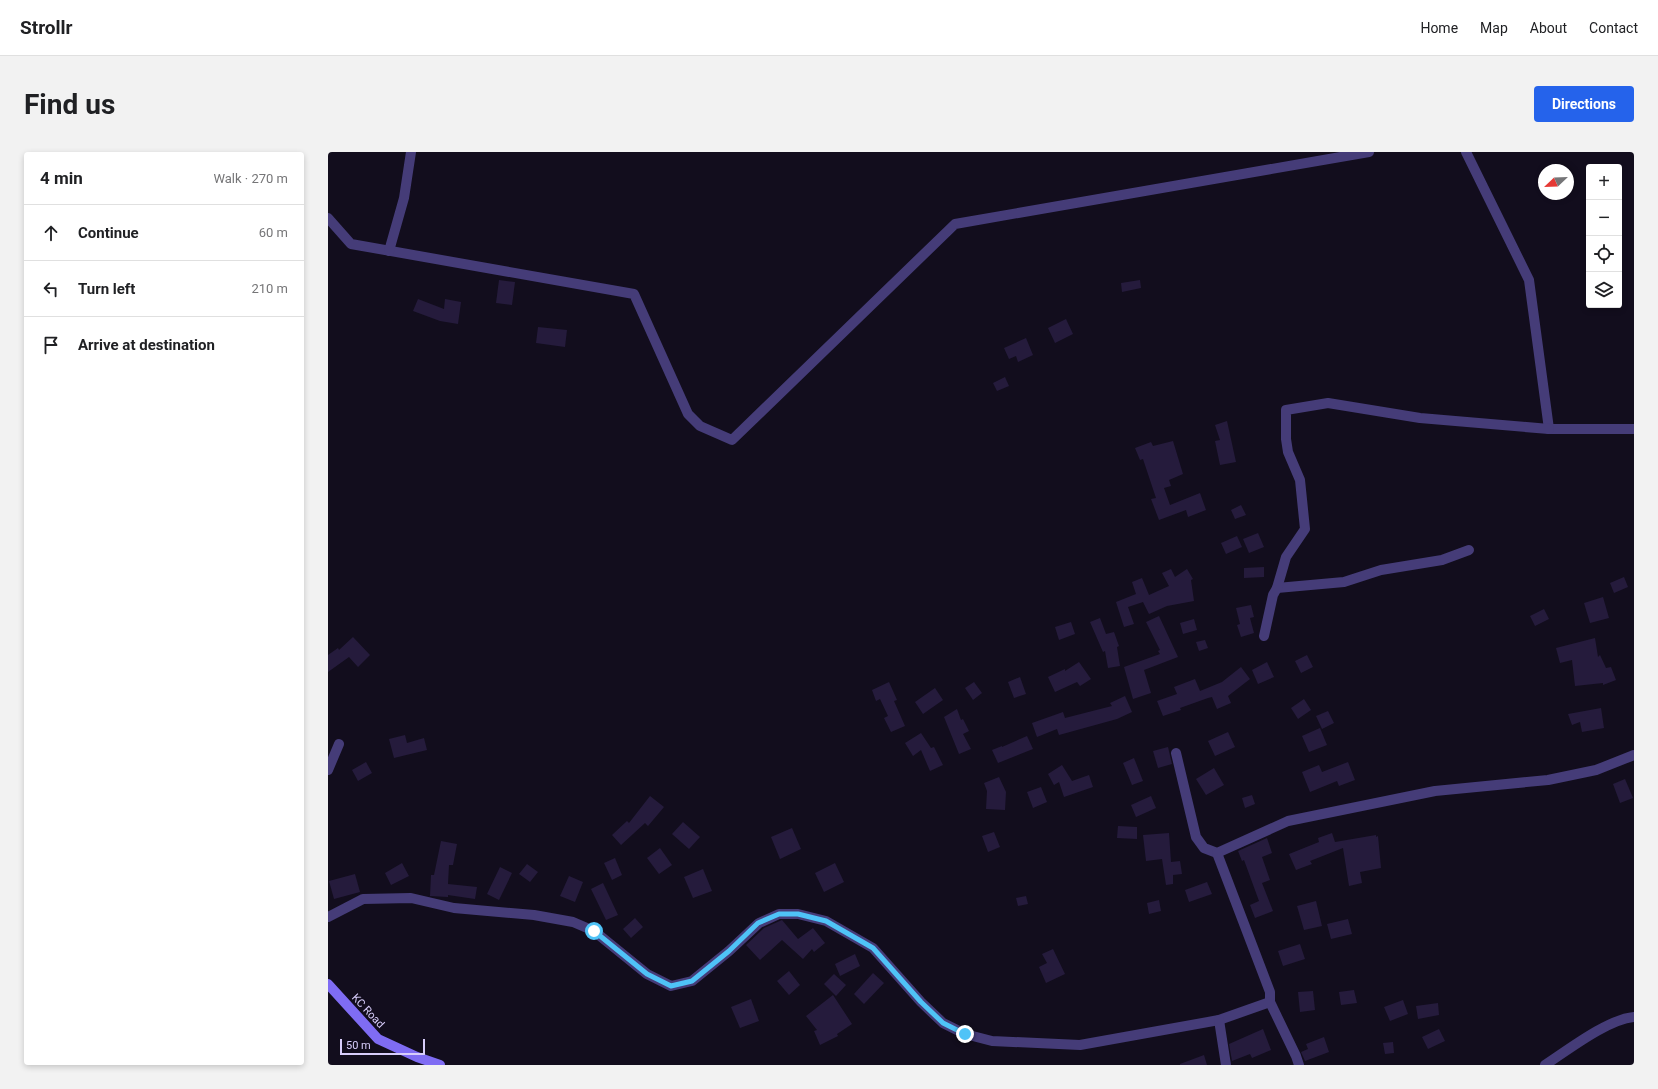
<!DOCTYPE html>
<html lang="en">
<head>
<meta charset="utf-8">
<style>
  :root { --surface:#fff; --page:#f2f2f2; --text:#202124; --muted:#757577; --line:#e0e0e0; --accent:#2563eb }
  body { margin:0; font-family:Roboto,sans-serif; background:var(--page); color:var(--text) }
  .controls { position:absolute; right:12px; top:12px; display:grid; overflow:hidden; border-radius:4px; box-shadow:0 2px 6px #0003 }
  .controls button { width:36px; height:36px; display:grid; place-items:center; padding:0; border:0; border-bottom:1px solid var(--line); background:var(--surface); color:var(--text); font:20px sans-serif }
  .compass { position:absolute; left:1210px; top:12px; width:36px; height:36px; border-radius:50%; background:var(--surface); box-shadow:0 2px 6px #0003; rotate:247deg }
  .scale { position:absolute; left:12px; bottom:10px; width:85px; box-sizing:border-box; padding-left:4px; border:2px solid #d8cdfb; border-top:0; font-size:11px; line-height:14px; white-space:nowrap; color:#d8cdfb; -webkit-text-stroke:3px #120d1d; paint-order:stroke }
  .stop { position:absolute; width:12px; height:12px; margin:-9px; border:3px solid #4fc3f7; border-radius:50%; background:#fff }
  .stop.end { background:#4fc3f7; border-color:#fff; box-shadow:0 1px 4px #0008 }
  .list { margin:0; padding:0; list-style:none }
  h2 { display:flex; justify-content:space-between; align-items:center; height:52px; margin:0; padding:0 16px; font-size:17px }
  h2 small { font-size:13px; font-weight:400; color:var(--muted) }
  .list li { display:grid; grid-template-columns:26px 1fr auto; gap:12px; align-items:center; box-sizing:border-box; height:56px; padding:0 16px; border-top:1px solid var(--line) }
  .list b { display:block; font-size:15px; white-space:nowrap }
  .list em { font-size:13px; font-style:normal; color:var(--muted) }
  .icon { flex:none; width:22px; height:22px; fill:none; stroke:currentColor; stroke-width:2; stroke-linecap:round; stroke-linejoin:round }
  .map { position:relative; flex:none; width:1306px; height:913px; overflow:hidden; border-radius:4px }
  header { display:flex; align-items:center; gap:24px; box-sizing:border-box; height:56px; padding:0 20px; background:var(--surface); border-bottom:1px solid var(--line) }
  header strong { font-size:19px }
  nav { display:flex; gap:22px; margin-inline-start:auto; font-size:14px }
  .intro { display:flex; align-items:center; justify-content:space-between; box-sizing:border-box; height:96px; padding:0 24px }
  h1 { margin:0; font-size:28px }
  .button { padding:10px 18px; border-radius:4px; background:var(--accent); color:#fff; font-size:14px; font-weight:700 }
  main { display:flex; gap:24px; padding:0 24px }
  aside { flex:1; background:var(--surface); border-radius:4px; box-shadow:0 2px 6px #0003 }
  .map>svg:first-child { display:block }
  .building { fill:#251b3c }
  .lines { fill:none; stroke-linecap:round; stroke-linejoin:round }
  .street { stroke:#453c78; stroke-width:10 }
  .secondary { stroke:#7f6cf3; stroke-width:10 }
  .route { stroke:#4fc3f7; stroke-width:5 }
  .labels { text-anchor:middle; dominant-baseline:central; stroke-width:3; stroke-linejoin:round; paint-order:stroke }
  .street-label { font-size:11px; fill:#d8cdfb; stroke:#120d1d }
</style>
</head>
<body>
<header>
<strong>Strollr</strong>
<nav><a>Home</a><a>Map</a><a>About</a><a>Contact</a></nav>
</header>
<div class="intro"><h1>Find us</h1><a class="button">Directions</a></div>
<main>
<aside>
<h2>4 min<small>Walk · 270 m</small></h2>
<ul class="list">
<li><svg class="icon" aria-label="ahead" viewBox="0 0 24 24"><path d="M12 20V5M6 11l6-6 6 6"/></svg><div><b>Continue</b></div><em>60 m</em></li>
<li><svg class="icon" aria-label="left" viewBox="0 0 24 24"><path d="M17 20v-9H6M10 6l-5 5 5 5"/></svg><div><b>Turn left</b></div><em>210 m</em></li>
<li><svg class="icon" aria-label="arrive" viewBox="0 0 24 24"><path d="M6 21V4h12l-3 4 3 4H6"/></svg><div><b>Arrive at destination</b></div></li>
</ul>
</aside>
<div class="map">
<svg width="1306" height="913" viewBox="0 0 1306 913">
  <rect width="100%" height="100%" fill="#120d1d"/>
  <g class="building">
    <polygon points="171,128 187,130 184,153 168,151"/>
    <polygon points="812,128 813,136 794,140 793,131"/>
    <polygon points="90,147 116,157 117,147 133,150 130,172 112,169 85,159"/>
    <polygon points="738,167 745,182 727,191 720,176"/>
    <polygon points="210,175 239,178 237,195 208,191"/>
    <polygon points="698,186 705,203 690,210 688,204 681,207 676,196"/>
    <polygon points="677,225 681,234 669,239 665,231"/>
    <polygon points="899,269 908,310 892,313 887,289 892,288 887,273"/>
    <polygon points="845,289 855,322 841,328 843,334 836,336 842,353 872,341 878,358 860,365 858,358 831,368 823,347 828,346 815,307 812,308 807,296 823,290 825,294"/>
    <polygon points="913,353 918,363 907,367 903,358"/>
    <polygon points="930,381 936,395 921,401 915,387"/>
    <polygon points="909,384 914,395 898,402 893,391"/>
    <polygon points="936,415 936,425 916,426 916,416"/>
    <polygon points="843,417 847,425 859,417 865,427 863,428 866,449 839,454 821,462 815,450 800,455 806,472 796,475 788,450 808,442 804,430 814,426 821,443 841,434 834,421"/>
    <polygon points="1296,425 1300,435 1286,441 1282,431"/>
    <polygon points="1275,445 1281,466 1262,471 1256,451"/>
    <polygon points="923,453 926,465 922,466 926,481 913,485 909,473 912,472 908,456"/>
    <polygon points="1216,457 1221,467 1207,474 1202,464"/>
    <polygon points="831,464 850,505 816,518 823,541 805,547 796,515 832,502 830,499 832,498 818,470"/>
    <polygon points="772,466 778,482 786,480 791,494 789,495 792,514 780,516 777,499 775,500 762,470"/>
    <polygon points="866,467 869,478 855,482 852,471"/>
    <polygon points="743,470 747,482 731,488 727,475"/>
    <polygon points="25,485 42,503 30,515 21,505 0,520 0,503 10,496 11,498"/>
    <polygon points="1267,486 1270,505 1272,503 1278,516 1283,515 1288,528 1275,533 1275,531 1247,534 1244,508 1232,511 1228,496"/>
    <polygon points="877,488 880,496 871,499 868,490"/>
    <polygon points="979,503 985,515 973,521 967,509"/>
    <polygon points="751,510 763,527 752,534 749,530 727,540 720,525 737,517 737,519"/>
    <polygon points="939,510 946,525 930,532 924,518"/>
    <polygon points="913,515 922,527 900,544 903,551 889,557 884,545 880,546 852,556 853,558 835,564 829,549 849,542 846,535 867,527 872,539 894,530"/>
    <polygon points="692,525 698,542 686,546 680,530"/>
    <polygon points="561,530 569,548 566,549 577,574 563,580 556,566 560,564 552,547 548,549 544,538"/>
    <polygon points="646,530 654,541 645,548 637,536"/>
    <polygon points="607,536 615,548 595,562 587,550"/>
    <polygon points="797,544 804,560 789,567 731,583 729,577 709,585 704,571 735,560 737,566 784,554 782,551"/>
    <polygon points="976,547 983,558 970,567 963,556"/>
    <polygon points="1273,556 1276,576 1254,580 1252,570 1244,573 1240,562"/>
    <polygon points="629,557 633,568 635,567 641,579 635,582 643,597 631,602 616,565"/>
    <polygon points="1000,559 1006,571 994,577 988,564"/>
    <polygon points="992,576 999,593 981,600 974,584"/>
    <polygon points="900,580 907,595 887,604 880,589"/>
    <polygon points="593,581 603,596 606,595 615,613 602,619 593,598 585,604 577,591"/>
    <polygon points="77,583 79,591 96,586 99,598 66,606 61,587"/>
    <polygon points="699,584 705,597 670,611 664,598 674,594 674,595"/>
    <polygon points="840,595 844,612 830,616 825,599"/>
    <polygon points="806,606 815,629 804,633 795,611"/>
    <polygon points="38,610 44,621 30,629 24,618"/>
    <polygon points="1020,610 1027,628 1011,634 1009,629 982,640 974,620 991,613 994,620"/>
    <polygon points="734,613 744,629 761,623 765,635 736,645 731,630 726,633 720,622"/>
    <polygon points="886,616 896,633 878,643 868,627"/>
    <polygon points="671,625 678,640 677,658 658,657 659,639 656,631"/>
    <polygon points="1297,627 1305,646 1292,651 1285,632"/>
    <polygon points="713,635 719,650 705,656 699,640"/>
    <polygon points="924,643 927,652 917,656 914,646"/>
    <polygon points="322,644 336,655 320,674 317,671 293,693 284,683 299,669 301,671"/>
    <polygon points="823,644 828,656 808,665 803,653"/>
    <polygon points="355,670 372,685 361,697 344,682"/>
    <polygon points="790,674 809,675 809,687 789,686"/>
    <polygon points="464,676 473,697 452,707 443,685"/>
    <polygon points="666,680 672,695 660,700 654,684"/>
    <polygon points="841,681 843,710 852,709 854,722 845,723 845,732 838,733 834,707 818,709 815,683"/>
    <polygon points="1004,681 1007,690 1048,683 1048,685 1050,684 1053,716 1032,720 1034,731 1021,734 1015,696 982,709 984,712 968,718 961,702 991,690 990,686"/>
    <polygon points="939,686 944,701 934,705 942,728 934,731 945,759 927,766 922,753 931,749 916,708 914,709 910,699"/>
    <polygon points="113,689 129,692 125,713 121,713 120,732 149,735 147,747 120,743 120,745 102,744 103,723 106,723"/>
    <polygon points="332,696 344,713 331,722 319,706"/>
    <polygon points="287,706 294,723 284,728 276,711"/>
    <polygon points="74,711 81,724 63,733 57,721"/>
    <polygon points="507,711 516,730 496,740 487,721"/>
    <polygon points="199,712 210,720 202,730 191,722"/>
    <polygon points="172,715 184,721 171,748 159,742"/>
    <polygon points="375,717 384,739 365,746 356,725"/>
    <polygon points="27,722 32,740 6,747 1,729"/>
    <polygon points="241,724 255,730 247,750 232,744"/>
    <polygon points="879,730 884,742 861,750 857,738"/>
    <polygon points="275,731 290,763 278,768 263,737"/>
    <polygon points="698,744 700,752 690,754 688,746"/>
    <polygon points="831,748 833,759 821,762 819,751"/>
    <polygon points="988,749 994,774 976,778 969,754"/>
    <polygon points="307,766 315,775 303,786 295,777"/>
    <polygon points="1020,767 1024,782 1003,787 999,772"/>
    <polygon points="454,768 470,787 485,776 497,791 486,800 484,797 475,807 454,788 432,808 418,793 436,776"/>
    <polygon points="972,792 977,807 955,814 950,799"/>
    <polygon points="725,797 737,822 718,831 711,815 719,811 714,802"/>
    <polygon points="527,802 532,814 512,824 507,812"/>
    <polygon points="461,819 472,833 461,843 449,829"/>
    <polygon points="545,821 556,831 536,852 526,842"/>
    <polygon points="506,822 518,833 508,844 496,832"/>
    <polygon points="1026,838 1029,851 1013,853 1011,840"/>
    <polygon points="985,839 987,858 972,860 970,840"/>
    <polygon points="505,843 524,872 509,882 510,884 492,893 486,879 489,878 478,864"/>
    <polygon points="423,847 431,869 412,876 403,855"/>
    <polygon points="1075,848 1080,862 1062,869 1056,855"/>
    <polygon points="1110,851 1111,863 1090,867 1088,854"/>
    <polygon points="935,877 943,898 924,906 922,902 904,909 901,892"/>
    <polygon points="1111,877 1117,889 1100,897 1094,885"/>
    <polygon points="996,885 1001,900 977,909 973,900 980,897 978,892"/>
    <polygon points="1065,890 1066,901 1057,902 1055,891"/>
    <polygon points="876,903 879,913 852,913 852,912"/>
  </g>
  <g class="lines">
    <g class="street">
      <polyline points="1138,0 1201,128 1221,277 1306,277"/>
      <polyline points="0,66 23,92 306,142 360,262 372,274 404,288 627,72 1041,0"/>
      <polyline points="61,99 76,46 83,0"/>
      <polyline points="949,436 1016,430 1053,418 1114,408 1141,398"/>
      <polyline points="936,484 945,443 949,436 958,405 977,377 972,328 960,300 958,287 958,258 1000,251 1092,266 1221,277"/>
      <polyline points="848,601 868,685 876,696 889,701 960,669 1107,639 1220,628 1268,618 1306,603"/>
      <polyline points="0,618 11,592"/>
      <polyline points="889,701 942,840 942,850 968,904 971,913"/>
      <polyline points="0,765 35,747 83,746 126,756 206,763 245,770 266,779 319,822 343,834 364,829 401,799 431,771 451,762 470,762 498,769 545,796 593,850 615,871 637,882 664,889 752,893 891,868 942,850"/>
      <polyline points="891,868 898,913"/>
      <path d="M1217 913C1240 898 1280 867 1306 865"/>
    </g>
    <polyline class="secondary" points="0,832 50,887 89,905 112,913"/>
  </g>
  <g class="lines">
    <polyline class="route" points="266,779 319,822 343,834 364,829 401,799 430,771 451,762 470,762 498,769 545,796 593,850 615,871 637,882"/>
  </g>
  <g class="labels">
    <g class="street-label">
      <text transform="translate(40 859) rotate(47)">KC Road</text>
    </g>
  </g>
</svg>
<div class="controls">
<button>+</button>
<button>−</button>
<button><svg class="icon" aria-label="locate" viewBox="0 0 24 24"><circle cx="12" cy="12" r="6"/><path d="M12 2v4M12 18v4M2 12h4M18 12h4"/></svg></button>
<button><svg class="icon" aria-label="layers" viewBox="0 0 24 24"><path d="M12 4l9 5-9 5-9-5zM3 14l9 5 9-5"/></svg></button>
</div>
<svg class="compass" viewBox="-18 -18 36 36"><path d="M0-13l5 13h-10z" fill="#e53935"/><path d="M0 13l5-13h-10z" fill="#757577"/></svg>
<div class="scale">50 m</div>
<div class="stop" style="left:266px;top:779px"></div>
<div class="stop end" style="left:637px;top:882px"></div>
</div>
</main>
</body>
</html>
